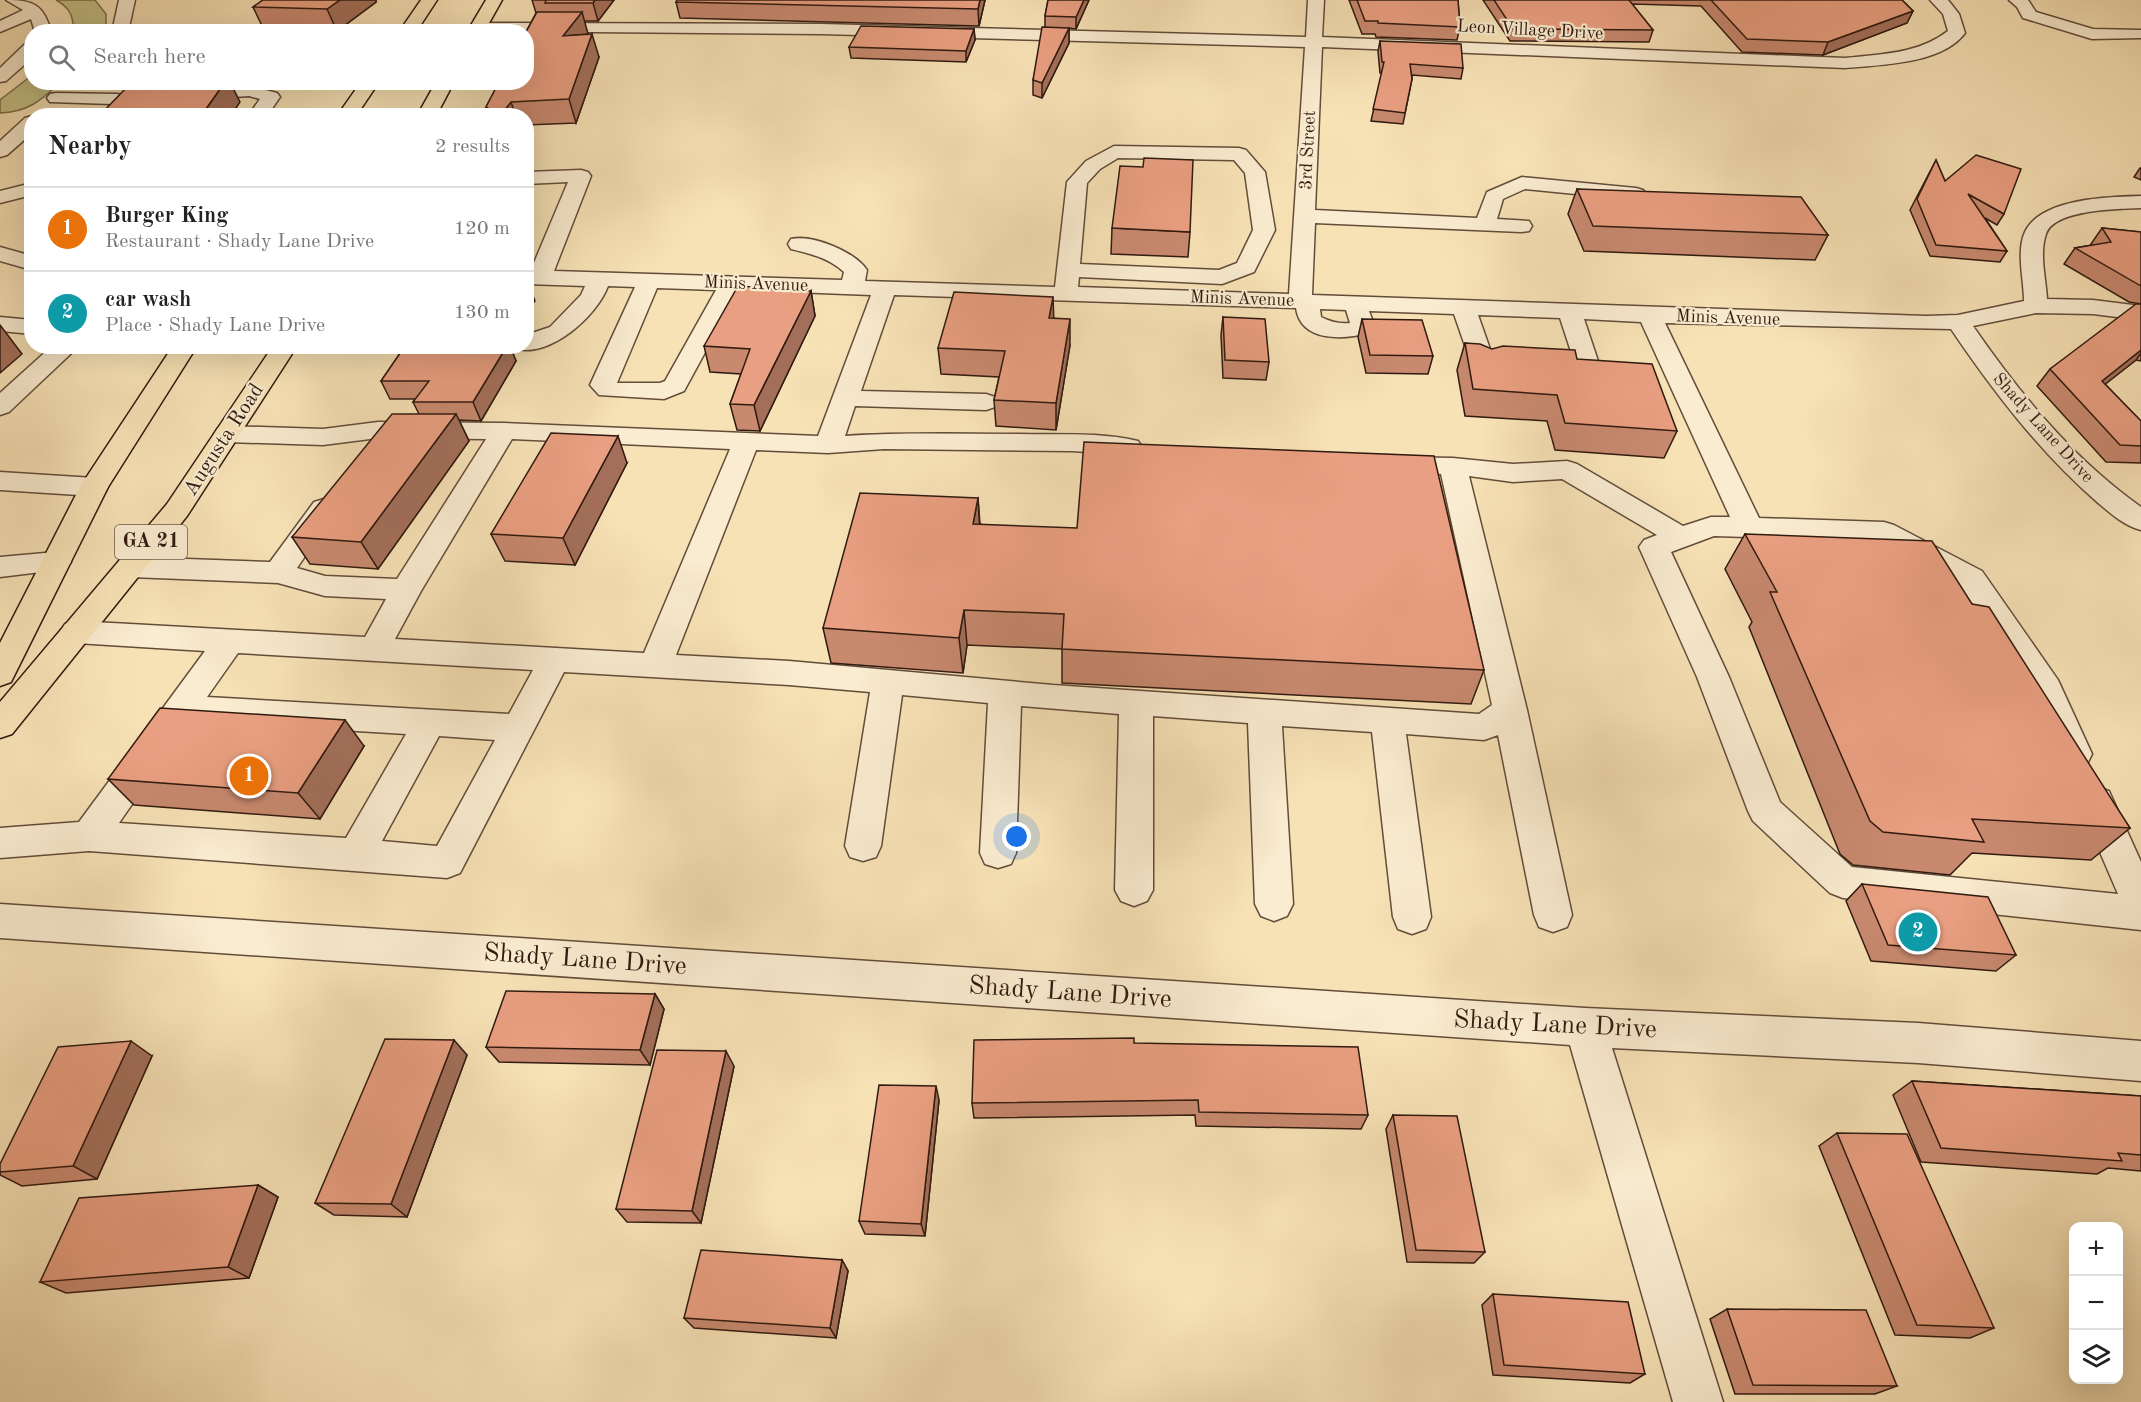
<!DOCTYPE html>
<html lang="en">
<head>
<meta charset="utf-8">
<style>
  :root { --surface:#fff; --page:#f2f2f2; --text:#222; --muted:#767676; --line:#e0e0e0; --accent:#111827 }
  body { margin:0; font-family:"Old Standard TT",serif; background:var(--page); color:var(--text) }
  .controls { position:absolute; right:18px; bottom:18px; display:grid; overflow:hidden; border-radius:12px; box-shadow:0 6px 24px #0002 }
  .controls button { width:54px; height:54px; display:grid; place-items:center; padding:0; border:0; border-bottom:2px solid var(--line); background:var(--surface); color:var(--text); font:30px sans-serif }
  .you { position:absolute; left:1017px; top:837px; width:21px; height:21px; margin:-15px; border:4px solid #fff; border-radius:50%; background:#1a73e8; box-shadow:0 0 0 9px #1a73e833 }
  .badge { display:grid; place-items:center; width:39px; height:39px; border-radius:50%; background:var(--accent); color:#fff; font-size:20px; font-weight:700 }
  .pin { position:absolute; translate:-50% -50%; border:3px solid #fff; box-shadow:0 2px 6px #0006 }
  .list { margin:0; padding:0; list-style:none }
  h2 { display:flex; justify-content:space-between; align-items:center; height:78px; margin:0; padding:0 24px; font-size:26px }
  h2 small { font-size:20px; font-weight:400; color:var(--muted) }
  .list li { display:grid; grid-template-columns:39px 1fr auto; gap:18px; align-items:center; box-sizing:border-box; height:84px; padding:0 24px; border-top:2px solid var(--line) }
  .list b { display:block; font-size:22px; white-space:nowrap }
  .list p { margin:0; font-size:20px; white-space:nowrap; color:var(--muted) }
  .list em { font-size:20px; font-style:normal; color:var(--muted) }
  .icon { flex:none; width:33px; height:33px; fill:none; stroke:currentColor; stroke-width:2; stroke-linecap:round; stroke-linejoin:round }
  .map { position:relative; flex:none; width:2141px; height:1402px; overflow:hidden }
  .search { position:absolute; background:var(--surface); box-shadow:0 6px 24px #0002; left:24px; top:24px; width:510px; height:66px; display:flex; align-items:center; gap:15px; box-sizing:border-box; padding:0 21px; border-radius:24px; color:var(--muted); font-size:22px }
  .panel { position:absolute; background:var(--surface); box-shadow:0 6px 24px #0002; left:24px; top:108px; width:510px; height:246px; border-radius:24px }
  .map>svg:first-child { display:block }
  .green { fill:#c5c188; stroke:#7a6e4c; stroke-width:1.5 }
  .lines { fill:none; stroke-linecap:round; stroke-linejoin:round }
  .minor-casing { stroke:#624c3a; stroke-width:3 }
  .highway-casing { stroke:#301a10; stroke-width:3 }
  .minor { fill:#faecd0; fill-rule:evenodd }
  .highway { fill:#f7e2b6; fill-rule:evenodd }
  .wall { fill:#c8896f; stroke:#301a10; stroke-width:1.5 }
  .shaded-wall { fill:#a36f5a; stroke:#301a10; stroke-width:1.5 }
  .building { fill:#e99f81; stroke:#301a10; stroke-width:1.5 }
  .labels { text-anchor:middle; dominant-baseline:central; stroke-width:4.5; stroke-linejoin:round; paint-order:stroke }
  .far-street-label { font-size:18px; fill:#301a10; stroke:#faecd0 }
  .shield { fill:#faecd0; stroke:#6d594a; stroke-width:1.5 }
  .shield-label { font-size:20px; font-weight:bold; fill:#301a10 }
  .street-label { font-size:21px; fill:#301a10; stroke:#faecd0 }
  .near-street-label { font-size:26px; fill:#301a10; stroke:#faecd0 }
</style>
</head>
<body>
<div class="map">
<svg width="2141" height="1402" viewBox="0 0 2141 1402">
  <rect width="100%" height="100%" fill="#f7e2b6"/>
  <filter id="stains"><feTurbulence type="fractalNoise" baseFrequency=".00333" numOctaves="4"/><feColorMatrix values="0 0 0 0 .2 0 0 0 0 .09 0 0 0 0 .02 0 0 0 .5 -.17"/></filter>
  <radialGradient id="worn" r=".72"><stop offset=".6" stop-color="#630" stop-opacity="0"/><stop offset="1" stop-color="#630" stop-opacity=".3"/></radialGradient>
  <g class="green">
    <path d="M56 0H95L106 14V31H73C74 16 69 7 56 0Z"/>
    <path d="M31 76 32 82 60 83C40 101 28 112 0 113V100Z"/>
  </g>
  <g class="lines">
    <defs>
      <g id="minor">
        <path d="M6 0C32 0 44 4 51 32H35L31 19 0 32V21L23 10Z"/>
        <polygon points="119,0 135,0 128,32 112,32"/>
        <path d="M1308 0H1324L1322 37 1845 58C1882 54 1918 54 1948 31L1943 14 1930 0H1948L1959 14 1965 33C1942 64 1880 65 1845 68L1322 47 1315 210 1477 218 1487 192 1522 177 1636 188 1643 190 1646 194 1643 198 1636 200 1525 189 1503 199 1497 219 1529 221 1532 226 1529 231 1521 232 1315 223 1312 295 1926 316 1958 315 2024 301C2024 280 2016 251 2025 232 2041 198 2109 197 2141 196V208C2119 209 2054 209 2046 234 2039 254 2046 279 2047 299L2093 300 2141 306V320L2093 314 2036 313 1973 326C2020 394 2073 459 2141 507V530C2124 526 2109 512 2096 501 2039 451 1993 391 1951 329L1665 323 1759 518 1884 522 1894 525 1982 571 2058 680 2092 754 2087 764 2075 767 2063 764 2031 693 1960 585 1879 541 1714 536 1671 552 1729 677 1780 802 1852 867 2118 894 2078 801 2083 791 2096 787 2109 791 2141 862V930L1843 898 1830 893 1753 821 1748 811 1697 677 1639 547 1644 540 1657 535 1562 479 1513 482 1469 476 1527 710 1572 915 1567 927 1553 932 1539 927 1534 915 1498 735 1484 740 1406 734 1431 917 1426 929 1412 934 1398 929 1393 917 1372 732 1282 726 1293 904 1287 916 1274 921 1261 916 1255 904 1248 723 1153 716V890L1147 901 1134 906 1121 901 1115 890 1119 714 1021 706 1016 853 1011 864 998 868 985 864 980 853 988 703 902 695 881 846 876 857 863 861 850 857 845 846 870 692 789 685 564 672 460 873 447 878 89 851 0 858V828L79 822 205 651 76 643 65 640 60 632 65 624 76 621 365 637 386 599 325 596 278 583 131 577 120 574 116 567 120 560 131 557 270 562 314 502 324 499 334 502 338 508 297 568 325 576 397 579 486 439 378 438 323 445 227 442 218 440 214 434 218 428 227 426 323 429 378 422 504 423 818 436 871 295 739 290 684 391 664 399 599 395 590 385 635 287 608 286C597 316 551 357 517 349L516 346H526V335L550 327 581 295 585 286 526 284V270H531L568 182 526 184V172L581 170 588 172 591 176 554 271 842 280 844 272C829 258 811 254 791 249L788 244 791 239C813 234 855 252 867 270L865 281 1055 287 1067 182 1086 161 1114 146 1239 148 1246 150 1265 172 1275 230 1254 272 1222 284 1079 277 1078 287 1289 294 1305 47 821 34 479 31 473 29 471 26 473 23 821 24 1306 37ZM1118 158 1234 160 1245 173 1253 230 1237 263 1219 270 1080 264 1087 183 1100 169ZM657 288 716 290 665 381 660 383H617ZM894 295 1296 308C1301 343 1345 340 1371 332L1375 327 1369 311 1454 314 1472 366 1475 371 1484 373 1493 371 1496 366 1478 315 1560 318 1578 373 1581 378 1590 380 1599 378 1602 373 1584 319 1641 322 1730 517H1711L1683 526 1577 464 1567 461 1513 464 1453 458 1393 457 1383 459 1379 465 1383 471 1393 473 1441 474 1492 705 1479 714 1053 685 789 661 676 655 756 450 828 453 884 449 1072 451 1129 455 1138 453 1142 447 1138 441C1101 432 1058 435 1019 434 961 434 903 432 845 436L855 406 986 410 995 407 999 402 995 397 986 394 861 391ZM1320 309 1346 310 1350 323C1339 324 1331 322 1321 317ZM512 439 730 449 644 653 395 639 421 591ZM238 653 533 670 509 714 207 697ZM190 721 406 734 346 838 119 823ZM439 736 495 740 437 846 382 841Z"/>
        <polygon points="2009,0 2028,0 2036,12 2093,29 2141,30 2141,38 2092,39 2023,18 2017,7"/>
        <polygon points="32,42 32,58 6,81 0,82 0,68 26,43"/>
        <polygon points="250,86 277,93 280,97 267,116 248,116 260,99 249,96 192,100 186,99 183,95 186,91 192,90"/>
        <polygon points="56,93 117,94 123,95 132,103 122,116 102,116 112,104 50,102 47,98 50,94"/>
        <polygon points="32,116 32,133 7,155 0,157 0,141 25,118"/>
        <polygon points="32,183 32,195 0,203 0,191"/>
        <polygon points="0,247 32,256 32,270 0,261"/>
        <polygon points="0,317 32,320 32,334 0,331"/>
        <polygon points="52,346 79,346 9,412 0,415 0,393"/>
        <polygon points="0,472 94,478 104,481 108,487 104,493 94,496 0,490"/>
        <polygon points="56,552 66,555 71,562 66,569 0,577 0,557"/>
        <polygon points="0,904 1585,1008 1918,1023 2141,1041 2141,1081 1918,1063 1612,1048 1723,1402 1673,1402 1570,1045 0,938"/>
      </g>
      <g id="highway">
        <polygon points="421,0 437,0 416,32 399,32"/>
        <polygon points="486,0 502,0 484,32 467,32"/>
        <polygon points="361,82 379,82 356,116 337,116"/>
        <polygon points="436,82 454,82 436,116 417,116"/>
        <polygon points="173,346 197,346 108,487 11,682 0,686 0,643 80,487"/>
        <polygon points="273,346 297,346 187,516 12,734 0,738 0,702 167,504"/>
      </g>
    </defs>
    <use href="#minor" class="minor-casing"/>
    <use href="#highway" class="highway-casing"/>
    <use href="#minor" class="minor"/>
    <use href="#highway" class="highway"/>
  </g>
  <g class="wall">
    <polygon points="263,0 376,0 376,2 337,31 263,28 253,7"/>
    <polygon points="532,0 614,0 598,21 584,21 588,34 599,57 576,123 526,125 526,116 489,116 486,107 536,13"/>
    <polygon points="985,0 979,26 680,18 676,2"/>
    <polygon points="1048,0 1089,0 1076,29 1069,28 1069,43 1042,98 1033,95 1033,80 1045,27 1045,16"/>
    <polygon points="1349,0 1458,0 1460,27 1457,40 1376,37 1375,34 1362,34"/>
    <polygon points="1483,0 1902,0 1913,11 1907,23 1823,55 1742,52 1701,6 1632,4 1653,30 1649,42 1510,41"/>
    <polygon points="974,29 975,40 966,62 851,58 849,47"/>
    <polygon points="1380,41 1463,68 1461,79 1412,75 1412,79 1403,124 1371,121 1382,73 1380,73 1378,51"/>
    <polygon points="1936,160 1945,181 2004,214 1997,225 1985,218 2007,251 2000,262 1930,256 1910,210"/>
    <polygon points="2140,168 2141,168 2141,180 2134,177"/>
    <polygon points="1577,189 1828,235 1815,260 1584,251 1568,214"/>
    <polygon points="1112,228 1190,232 1188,257 1111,254"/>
    <polygon points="2102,228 2141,232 2141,304 2129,302 2064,264 2075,248 2092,245 2091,244"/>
    <polygon points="811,291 815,316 760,431 737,430 730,404 741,374 710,372 704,346"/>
    <polygon points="2141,304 2141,361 2136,360 2105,384 2141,421 2141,463 2106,462 2037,386 2050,369"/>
    <polygon points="1223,317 1269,362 1266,380 1223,378 1221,335"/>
    <polygon points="1054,318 1070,345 1056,430 996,426 994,400 999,377 941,374 938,348"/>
    <polygon points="1362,319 1433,356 1428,374 1366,373 1358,337"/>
    <polygon points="1465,343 1492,349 1577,359 1677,431 1664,458 1555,450 1547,421 1465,416 1457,370"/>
    <polygon points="405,346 510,346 516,361 481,421 459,420 469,441 378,569 310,564 292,537 419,414 413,402 415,399 390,399 381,381"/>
    <polygon points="627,463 575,565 505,561 491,534"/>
    <polygon points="978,498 980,524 1484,670 1471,704 1062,683 1062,649 967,645 963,673 831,663 823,628"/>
    <polygon points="1745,534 1972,604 2130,828 2091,860 1972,853 1950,875 1853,865 1840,854 1749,627 1752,622 1725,569"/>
    <polygon points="364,746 320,819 134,805 108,779"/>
    <polygon points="1862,884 2016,955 1996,971 1871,961 1846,901"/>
    <polygon points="655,994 664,1009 650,1065 499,1062 486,1047"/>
    <polygon points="1134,1043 1368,1115 1361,1129 1196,1126 1195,1115 974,1118 972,1103"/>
    <polygon points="467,1055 407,1217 334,1215 315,1203"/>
    <polygon points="152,1056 97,1179 22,1186 0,1175 0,1164"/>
    <polygon points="734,1066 701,1223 627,1222 616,1209"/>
    <polygon points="1912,1081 2141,1096 2141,1171 2108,1168 2097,1174 1921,1162 1893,1095"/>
    <polygon points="939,1100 925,1236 865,1234 859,1221"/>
    <polygon points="1393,1115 1485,1252 1474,1263 1407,1262 1386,1129"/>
    <polygon points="1837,1133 1994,1328 1970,1338 1895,1335 1819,1146"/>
    <polygon points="258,1185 278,1197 249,1278 66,1293 40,1282"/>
    <polygon points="842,1260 848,1271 836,1338 694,1328 684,1318"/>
    <polygon points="1493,1294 1645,1374 1630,1383 1493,1375 1482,1305"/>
    <polygon points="1727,1309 1897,1386 1875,1394 1735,1394 1710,1319"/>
  </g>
  <g class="shaded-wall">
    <polygon points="340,0 376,0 376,2 337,31 327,9"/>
    <polygon points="595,0 614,0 598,21 593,3"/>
    <polygon points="980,0 985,0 979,26 978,9"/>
    <polygon points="1084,0 1089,0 1076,29 1076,17"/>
    <polygon points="1913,11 1907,23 1823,55 1828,42"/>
    <polygon points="582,12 588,34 563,36"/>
    <polygon points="1069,28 1069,43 1042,98 1042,83"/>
    <polygon points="974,29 975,40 966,62 966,51"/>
    <polygon points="592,34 599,57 576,123 569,99"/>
    <polygon points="225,82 230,82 240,102 231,116 201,116"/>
    <polygon points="511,102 516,116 500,116"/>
    <polygon points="528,283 535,301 526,313 526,286"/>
    <polygon points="811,291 815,316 760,431 754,405"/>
    <polygon points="1053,297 1054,323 1049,318"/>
    <polygon points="1070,319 1070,345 1056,430 1056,403"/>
    <polygon points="0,325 22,354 0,373"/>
    <polygon points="507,346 510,346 516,361 481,421 473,402"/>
    <polygon points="2141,350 2141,353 2136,360 2089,397 2102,381"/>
    <polygon points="456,414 469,441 378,569 361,542"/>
    <polygon points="618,436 627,463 575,565 563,538"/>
    <polygon points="978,498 980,533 973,524"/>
    <polygon points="964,610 967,645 963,673 959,638"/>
    <polygon points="345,720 364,746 320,819 298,793"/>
    <polygon points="655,994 664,1009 650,1065 640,1050"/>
    <polygon points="454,1040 467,1055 407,1217 391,1204"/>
    <polygon points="131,1041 152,1056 97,1179 73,1166"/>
    <polygon points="726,1051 734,1066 701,1223 692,1211"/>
    <polygon points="936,1086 939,1100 925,1236 921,1224"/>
    <polygon points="258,1185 278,1197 249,1278 228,1267"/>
    <polygon points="842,1260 848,1271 836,1338 830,1328"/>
  </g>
  <g class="building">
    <polygon points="263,0 340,0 327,9 253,7"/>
    <polygon points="546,0 595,0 593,3 545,3"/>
    <polygon points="677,0 980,0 978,9 676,2"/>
    <polygon points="1048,0 1084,0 1076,17 1045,16"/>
    <polygon points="1357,0 1458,0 1460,27 1378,23 1378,21 1365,21"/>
    <polygon points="1494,0 1629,0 1653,30 1513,29"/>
    <polygon points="1711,0 1902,0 1913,11 1828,42 1747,39"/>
    <polygon points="537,12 582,12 563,36 592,34 569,99 511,102 500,116 486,107 499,82 526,82 526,32"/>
    <polygon points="861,26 974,29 966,51 849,47"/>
    <polygon points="1042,27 1069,28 1042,83 1033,80"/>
    <polygon points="1380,41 1461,44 1463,68 1410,64 1412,79 1405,113 1373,109 1384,62 1382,62"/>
    <polygon points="171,82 225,82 201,116 99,116 128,86"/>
    <polygon points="1976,155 2021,169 2004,214 1968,194 2007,251 1936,245 1917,199 1936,160 1945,181"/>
    <polygon points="1144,158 1193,160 1190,232 1112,228 1120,166 1143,167"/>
    <polygon points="1577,189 1801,197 1828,235 1593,226"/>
    <polygon points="2102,228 2141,232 2141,286 2075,248 2111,242"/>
    <polygon points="738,286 811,291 754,405 730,404 750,349 704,346"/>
    <polygon points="954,292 1053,297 1049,318 1070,319 1056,403 994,400 1005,351 938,348"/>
    <polygon points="2136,304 2141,304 2141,350 2102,381 2141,421 2141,446 2120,445 2050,369"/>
    <polygon points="1223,317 1265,319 1269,362 1225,360"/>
    <polygon points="1362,319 1422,320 1433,356 1370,355"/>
    <polygon points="1465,343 1480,344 1492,349 1503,346 1575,350 1577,359 1652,364 1677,431 1565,423 1557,395 1473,389"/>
    <polygon points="405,346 507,346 473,402 413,402 429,381 381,381"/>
    <polygon points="392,414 456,414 361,542 292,537"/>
    <polygon points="551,433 618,436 563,538 491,534"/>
    <polygon points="1084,442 1434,456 1484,670 1062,649 1064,614 964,610 959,638 823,628 860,493 978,498 973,524 1077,528"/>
    <polygon points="1745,534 1932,541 1972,604 1989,607 2130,828 1972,819 1984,842 1883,832 1870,821 1770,592 1777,592"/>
    <polygon points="160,708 345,720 298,793 108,779"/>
    <polygon points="1862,884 1988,897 2016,955 1888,945"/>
    <polygon points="506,991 655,994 640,1050 486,1047"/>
    <polygon points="1134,1038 1134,1043 1358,1047 1368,1115 1199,1112 1198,1100 972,1103 974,1040"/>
    <polygon points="385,1039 454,1040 391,1204 315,1203"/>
    <polygon points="131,1041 73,1166 0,1172 0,1164 58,1047"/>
    <polygon points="657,1050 726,1051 692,1211 616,1209"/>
    <polygon points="1912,1081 2141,1096 2141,1155 2118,1153 2122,1161 1941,1148"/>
    <polygon points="879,1085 936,1086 921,1224 859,1221"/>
    <polygon points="1393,1115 1457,1116 1485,1252 1416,1250"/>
    <polygon points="1837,1133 1907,1134 1994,1328 1917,1325"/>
    <polygon points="258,1185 228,1267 40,1282 79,1198"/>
    <polygon points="701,1250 842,1260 830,1328 684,1318"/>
    <polygon points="1493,1294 1628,1302 1645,1374 1504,1365"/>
    <polygon points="1727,1309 1866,1310 1897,1386 1753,1385"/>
  </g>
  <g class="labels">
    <g class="far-street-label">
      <text transform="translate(1530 30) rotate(3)">Leon Village Drive</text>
      <text transform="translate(1308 150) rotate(-87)">3rd Street</text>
      <text transform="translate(756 284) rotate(2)">Minis Avenue</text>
      <text transform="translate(1242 299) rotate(2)">Minis Avenue</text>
      <text transform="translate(1728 318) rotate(2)">Minis Avenue</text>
      <text transform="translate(2043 428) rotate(48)">Shady Lane Drive</text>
    </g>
    <rect class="shield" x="115" y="525" width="72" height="34" rx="4.5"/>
    <g class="shield-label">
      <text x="151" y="542">GA 21</text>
    </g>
    <g class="street-label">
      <text transform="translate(224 440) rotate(-57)">Augusta Road</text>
    </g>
    <g class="near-street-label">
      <text transform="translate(585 960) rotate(4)">Shady Lane Drive</text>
      <text transform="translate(1070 993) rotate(4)">Shady Lane Drive</text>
      <text transform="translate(1555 1025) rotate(3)">Shady Lane Drive</text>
    </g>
  </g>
  <rect width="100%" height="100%" filter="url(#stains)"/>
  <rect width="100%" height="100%" fill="url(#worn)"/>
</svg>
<div class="controls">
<button>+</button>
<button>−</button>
<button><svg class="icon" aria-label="layers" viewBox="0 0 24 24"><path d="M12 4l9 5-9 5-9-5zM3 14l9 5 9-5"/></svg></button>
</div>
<div class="you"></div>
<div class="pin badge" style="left:249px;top:776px;background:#e8710a">1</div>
<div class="pin badge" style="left:1918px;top:932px;background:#0f9aa8">2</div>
<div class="search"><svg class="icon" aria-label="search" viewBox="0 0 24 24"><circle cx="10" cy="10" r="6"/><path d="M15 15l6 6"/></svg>Search here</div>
<section class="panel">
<h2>Nearby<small>2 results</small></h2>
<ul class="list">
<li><span class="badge" style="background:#e8710a">1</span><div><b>Burger King</b><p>Restaurant · Shady Lane Drive</p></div><em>120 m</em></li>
<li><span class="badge" style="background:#0f9aa8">2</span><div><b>car wash</b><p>Place · Shady Lane Drive</p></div><em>130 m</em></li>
</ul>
</section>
</div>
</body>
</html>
